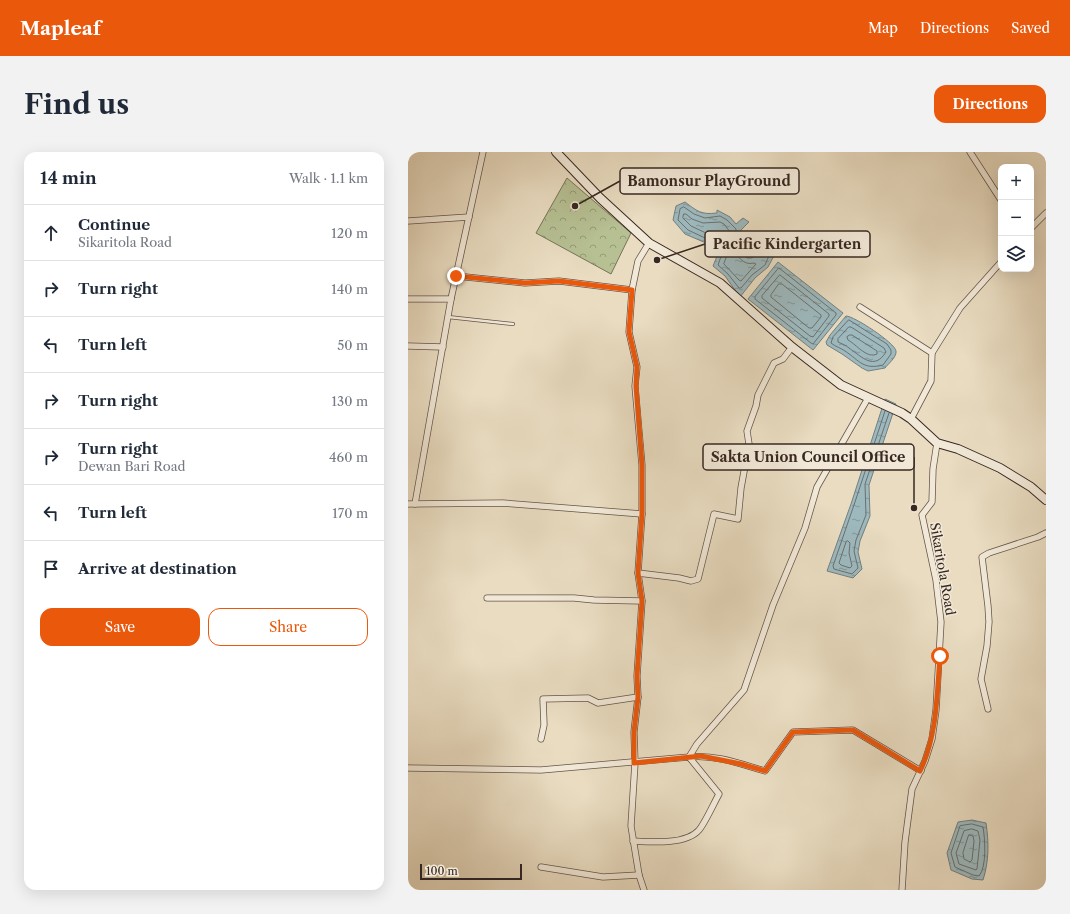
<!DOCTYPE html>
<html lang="en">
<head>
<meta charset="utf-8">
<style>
  :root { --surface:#fff; --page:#f2f2f3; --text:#1f2937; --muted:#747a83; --line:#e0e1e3; --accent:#ea580c }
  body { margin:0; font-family:"Libre Caslon Text",serif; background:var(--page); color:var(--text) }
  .controls { position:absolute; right:12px; top:12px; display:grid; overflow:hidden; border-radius:8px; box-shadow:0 4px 16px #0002 }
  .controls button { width:36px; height:36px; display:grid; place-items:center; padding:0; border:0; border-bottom:1px solid var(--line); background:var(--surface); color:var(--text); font:20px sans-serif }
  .scale { position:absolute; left:12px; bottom:10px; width:102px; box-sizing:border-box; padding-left:4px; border:2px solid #372821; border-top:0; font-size:11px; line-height:14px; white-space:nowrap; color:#372821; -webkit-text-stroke:3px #f1e8d7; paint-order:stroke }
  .stop { position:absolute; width:12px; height:12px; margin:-9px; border:3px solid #ea580c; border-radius:50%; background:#fff }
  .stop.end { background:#ea580c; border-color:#fff; box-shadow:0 1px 4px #0008 }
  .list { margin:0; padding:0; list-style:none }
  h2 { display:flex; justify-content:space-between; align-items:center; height:52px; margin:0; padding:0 16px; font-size:17px }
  h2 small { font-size:13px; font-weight:400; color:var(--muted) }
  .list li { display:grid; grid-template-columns:26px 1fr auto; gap:12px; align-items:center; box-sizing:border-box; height:56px; padding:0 16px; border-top:1px solid var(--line) }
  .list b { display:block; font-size:15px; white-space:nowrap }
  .list p { margin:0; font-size:13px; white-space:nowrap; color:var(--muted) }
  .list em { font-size:13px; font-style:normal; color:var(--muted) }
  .actions { display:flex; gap:8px; padding:12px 16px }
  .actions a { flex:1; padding:9px 0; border:1px solid var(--accent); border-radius:12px; text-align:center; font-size:14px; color:var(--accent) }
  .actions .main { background:var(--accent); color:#fff }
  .icon { flex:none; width:22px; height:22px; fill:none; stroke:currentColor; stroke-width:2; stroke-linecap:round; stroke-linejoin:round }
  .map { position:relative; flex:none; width:638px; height:738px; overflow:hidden; border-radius:12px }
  header { display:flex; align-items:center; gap:24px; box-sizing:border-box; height:56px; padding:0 20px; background:var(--accent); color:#fff }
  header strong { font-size:19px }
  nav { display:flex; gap:22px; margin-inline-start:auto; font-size:14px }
  .intro { display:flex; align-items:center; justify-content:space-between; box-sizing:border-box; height:96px; padding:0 24px }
  h1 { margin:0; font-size:28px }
  .button { padding:10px 18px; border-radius:12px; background:var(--accent); color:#fff; font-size:14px; font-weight:700 }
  main { display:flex; gap:24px; padding:0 24px }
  aside { flex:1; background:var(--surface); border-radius:12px; box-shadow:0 4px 16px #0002 }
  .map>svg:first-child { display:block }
  .park { fill:url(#park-crowns); stroke:#76745a }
  .water { fill:url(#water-ripples); stroke:#747f7f }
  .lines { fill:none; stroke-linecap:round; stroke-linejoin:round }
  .shore { stroke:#6a7070; stroke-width:1 }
  .lane-casing { stroke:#645549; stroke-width:4 }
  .street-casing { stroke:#645549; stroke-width:7 }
  .secondary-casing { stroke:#372821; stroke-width:10 }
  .lane { stroke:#f1e8d7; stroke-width:2.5 }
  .street { stroke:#f1e8d7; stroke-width:5.5 }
  .secondary { stroke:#f1e8d7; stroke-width:8 }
  .route { stroke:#ea580c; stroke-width:5 }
  .labels { text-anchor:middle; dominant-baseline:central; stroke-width:3; stroke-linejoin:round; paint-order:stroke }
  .street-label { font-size:13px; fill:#372821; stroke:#f1e8d7 }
  .leader { fill:none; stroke:#372821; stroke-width:1.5 }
  .callout-dot { fill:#372821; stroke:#f1e8d7; stroke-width:1.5 }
  .callout { fill:#f1e8d7; stroke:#372821; stroke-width:1.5 }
  .callout-label { font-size:14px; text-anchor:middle; font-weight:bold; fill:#372821 }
</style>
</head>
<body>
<header>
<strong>Mapleaf</strong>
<nav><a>Map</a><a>Directions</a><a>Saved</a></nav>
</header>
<div class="intro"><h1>Find us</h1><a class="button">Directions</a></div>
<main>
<aside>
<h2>14 min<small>Walk · 1.1 km</small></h2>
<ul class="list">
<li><svg class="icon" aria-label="ahead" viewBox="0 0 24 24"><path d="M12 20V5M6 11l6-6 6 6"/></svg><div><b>Continue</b><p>Sikaritola Road</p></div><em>120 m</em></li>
<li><svg class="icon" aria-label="right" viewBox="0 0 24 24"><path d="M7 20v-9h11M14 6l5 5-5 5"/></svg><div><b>Turn right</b></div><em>140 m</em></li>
<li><svg class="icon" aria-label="left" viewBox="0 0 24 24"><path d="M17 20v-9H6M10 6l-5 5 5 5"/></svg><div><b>Turn left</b></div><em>50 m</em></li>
<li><svg class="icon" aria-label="right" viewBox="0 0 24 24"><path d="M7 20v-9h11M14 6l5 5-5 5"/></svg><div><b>Turn right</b></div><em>130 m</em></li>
<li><svg class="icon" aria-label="right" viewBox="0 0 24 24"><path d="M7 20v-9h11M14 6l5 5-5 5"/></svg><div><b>Turn right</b><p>Dewan Bari Road</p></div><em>460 m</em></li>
<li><svg class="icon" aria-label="left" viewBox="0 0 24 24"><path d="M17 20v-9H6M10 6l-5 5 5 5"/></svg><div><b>Turn left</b></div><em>170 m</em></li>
<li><svg class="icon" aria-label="arrive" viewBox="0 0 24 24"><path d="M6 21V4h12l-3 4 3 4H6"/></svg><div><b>Arrive at destination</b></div></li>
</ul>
<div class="actions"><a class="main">Save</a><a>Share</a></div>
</aside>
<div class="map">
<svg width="638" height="738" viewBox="0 0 638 738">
  <defs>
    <pattern id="park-crowns" width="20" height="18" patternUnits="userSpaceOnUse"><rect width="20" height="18" fill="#b6c093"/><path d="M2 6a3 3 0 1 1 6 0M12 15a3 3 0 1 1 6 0" fill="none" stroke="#959c78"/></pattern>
    <pattern id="water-ripples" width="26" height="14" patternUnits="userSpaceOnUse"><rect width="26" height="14" fill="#9db9be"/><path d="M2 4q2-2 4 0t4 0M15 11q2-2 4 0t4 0" fill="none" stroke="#81969a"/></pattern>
  </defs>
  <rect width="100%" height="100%" fill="#e9dcc1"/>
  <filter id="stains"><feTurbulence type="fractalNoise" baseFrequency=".005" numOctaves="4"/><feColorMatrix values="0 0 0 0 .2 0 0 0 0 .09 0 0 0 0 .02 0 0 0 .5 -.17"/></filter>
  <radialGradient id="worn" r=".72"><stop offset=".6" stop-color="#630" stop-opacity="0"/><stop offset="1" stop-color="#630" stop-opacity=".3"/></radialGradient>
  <polygon class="park" points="159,26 223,81 203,122 128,81"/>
  <g class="water">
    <path d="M277 50C289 59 293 63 309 61V58L322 65 328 72 335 66 341 70 331 80V92L341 103 365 91 369 98 360 115 347 126 332 145 317 124 305 114 312 97 277 82 265 68 268 54Z"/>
    <polygon points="370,110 435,161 405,198 340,147"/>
    <path d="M438 164C446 164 487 191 488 199 489 205 480 212 477 216L460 219 454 216 434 202 419 193 418 190 422 183Z"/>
    <polygon points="477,247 488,252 461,333 462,364 452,389 450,400 454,417 445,426 419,419 443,352"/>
    <path d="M564 668 578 671C581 691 581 709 575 728L564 727 543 718 539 701 550 670Z"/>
  </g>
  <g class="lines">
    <g class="shore">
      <polygon points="276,55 286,62 297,66 312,64 319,68 328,77 327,94 339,106 343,106 360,98 363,99 357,113 344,123 333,136 331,136 320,122 310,113 315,99 314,94 280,78 270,68 272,57"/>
      <polygon points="276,62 278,62 284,67 295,71 312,70 316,72 322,80 321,91 319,92 315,89 283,74 275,66"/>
      <path d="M322 97C331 103 334 114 346 111L348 112 333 129 331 128 316 112Z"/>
      <polygon points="371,116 428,161 428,163 405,192 403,191 347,147 347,145"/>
      <polygon points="372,123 421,162 421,164 405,185 402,184 354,146 354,144"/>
      <polygon points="371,132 374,132 413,163 413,165 404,176 401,176 363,145 363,143"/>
      <path d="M441 168 479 192 483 198V202L475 213C455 218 452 209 437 199 433 196 428 195 423 191L425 185Z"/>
      <path d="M441 175H443L476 196 478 200C466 219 454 205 441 196 438 193 434 192 430 190V187Z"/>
      <path d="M442 183H444L469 199V202C459 207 449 193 440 188L439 185Z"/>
      <polyline points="477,259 446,353 425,414 426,417 444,422 450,416 446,399 448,388 458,363 457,332 481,261"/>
      <polygon points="440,389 442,391 441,401 444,414 442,416 433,413 431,411 438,390"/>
      <path d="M564 672 575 675C577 686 579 715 571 724L565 723 547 715 543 701 552 674Z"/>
      <polygon points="564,677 570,679 572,688 569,717 568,718 551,712 548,701 556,679"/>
      <polygon points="561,683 565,684 566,689 564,708 562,710 556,707 555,701"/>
    </g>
    <defs>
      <polyline id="lane" points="40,165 105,172"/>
      <g id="street">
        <polyline points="562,0 593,48"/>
        <polyline points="0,69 61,65"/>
        <polyline points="623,76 638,61"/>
        <polyline points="48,124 117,131 151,129 224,138"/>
        <polyline points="0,147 43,147"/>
        <polyline points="452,155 524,201"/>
        <polyline points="0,194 35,195"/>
        <polyline points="503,267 523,229 524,201 552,156 593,110"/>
        <polyline points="0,352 95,351 234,362"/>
        <polyline points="7,352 43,147 75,0"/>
        <polyline points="230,421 271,426 283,429 290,427 306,362 330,367 333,336 341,292 339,279 348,254 350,243 366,211 375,207 384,195"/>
        <polyline points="79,446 166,446 186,448 234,449"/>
        <polyline points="580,557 573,527 579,494 581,470 580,454 574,405 581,401 630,385 638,381"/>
        <polyline points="133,587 136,573 135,547 180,546 190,551 230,545"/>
        <path d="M281 605C306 602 333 612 357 619L385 580 445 578 513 619"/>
        <polyline points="0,616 133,618 281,605 289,592 336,538 365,453 397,376 409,335 460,246"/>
        <path d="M225 689C243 690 278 693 291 678 297 671 306 651 311 642L281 605"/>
        <polyline points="133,715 195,725 231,723"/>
        <polyline points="236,738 231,723 223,674 227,611 226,580 230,545 229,524 234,449 230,421 234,362 234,313 227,234 229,215 221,180 224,138 230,109 241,91"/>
        <polyline points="494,738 497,690 504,637 517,609 524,587 528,558 533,470 528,428 514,363 524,350 525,317 529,291"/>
      </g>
      <polyline id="secondary" points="148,0 192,46 241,91 312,131 384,195 433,233 494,261 503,267 529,291 550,297 592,316 623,335 638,348"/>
    </defs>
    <use href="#lane" class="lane-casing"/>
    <use href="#street" class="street-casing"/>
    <use href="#secondary" class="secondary-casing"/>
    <use href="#lane" class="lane"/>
    <use href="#street" class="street"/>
    <use href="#secondary" class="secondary"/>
  </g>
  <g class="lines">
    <path class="route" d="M48 124 117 131 151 129 224 138 221 180 229 215 228 234 234 313V362L230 421 234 449 229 524 230 545 226 580V611L293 604 333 612 357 619 385 580 445 578 512 619C529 584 529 543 532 504"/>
  </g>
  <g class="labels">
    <g class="street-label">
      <text transform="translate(535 417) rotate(80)">Sikaritola Road</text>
    </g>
  </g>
  <path class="leader" d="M167 54L212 29M249 108L297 92M506 356L506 305"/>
  <g class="callout-dot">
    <circle cx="167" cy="54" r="4"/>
    <circle cx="249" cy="108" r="4"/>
    <circle cx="506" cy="356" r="4"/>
  </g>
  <g class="callout">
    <rect x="212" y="16" width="179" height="26" rx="4"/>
    <rect x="297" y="79" width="165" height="26" rx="4"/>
    <rect x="295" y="292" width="211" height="26" rx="4"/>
  </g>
  <g class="callout-label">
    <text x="301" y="34">Bamonsur PlayGround</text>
    <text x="379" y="97">Pacific Kindergarten</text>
    <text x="400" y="310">Sakta Union Council Office</text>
  </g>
  <rect width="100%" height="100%" filter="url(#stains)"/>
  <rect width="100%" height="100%" fill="url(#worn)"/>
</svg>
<div class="controls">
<button>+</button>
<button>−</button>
<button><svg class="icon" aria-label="layers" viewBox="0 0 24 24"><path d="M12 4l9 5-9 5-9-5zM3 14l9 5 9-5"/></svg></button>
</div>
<div class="scale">100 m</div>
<div class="stop" style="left:532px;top:504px"></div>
<div class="stop end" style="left:48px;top:124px"></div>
</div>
</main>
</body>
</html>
